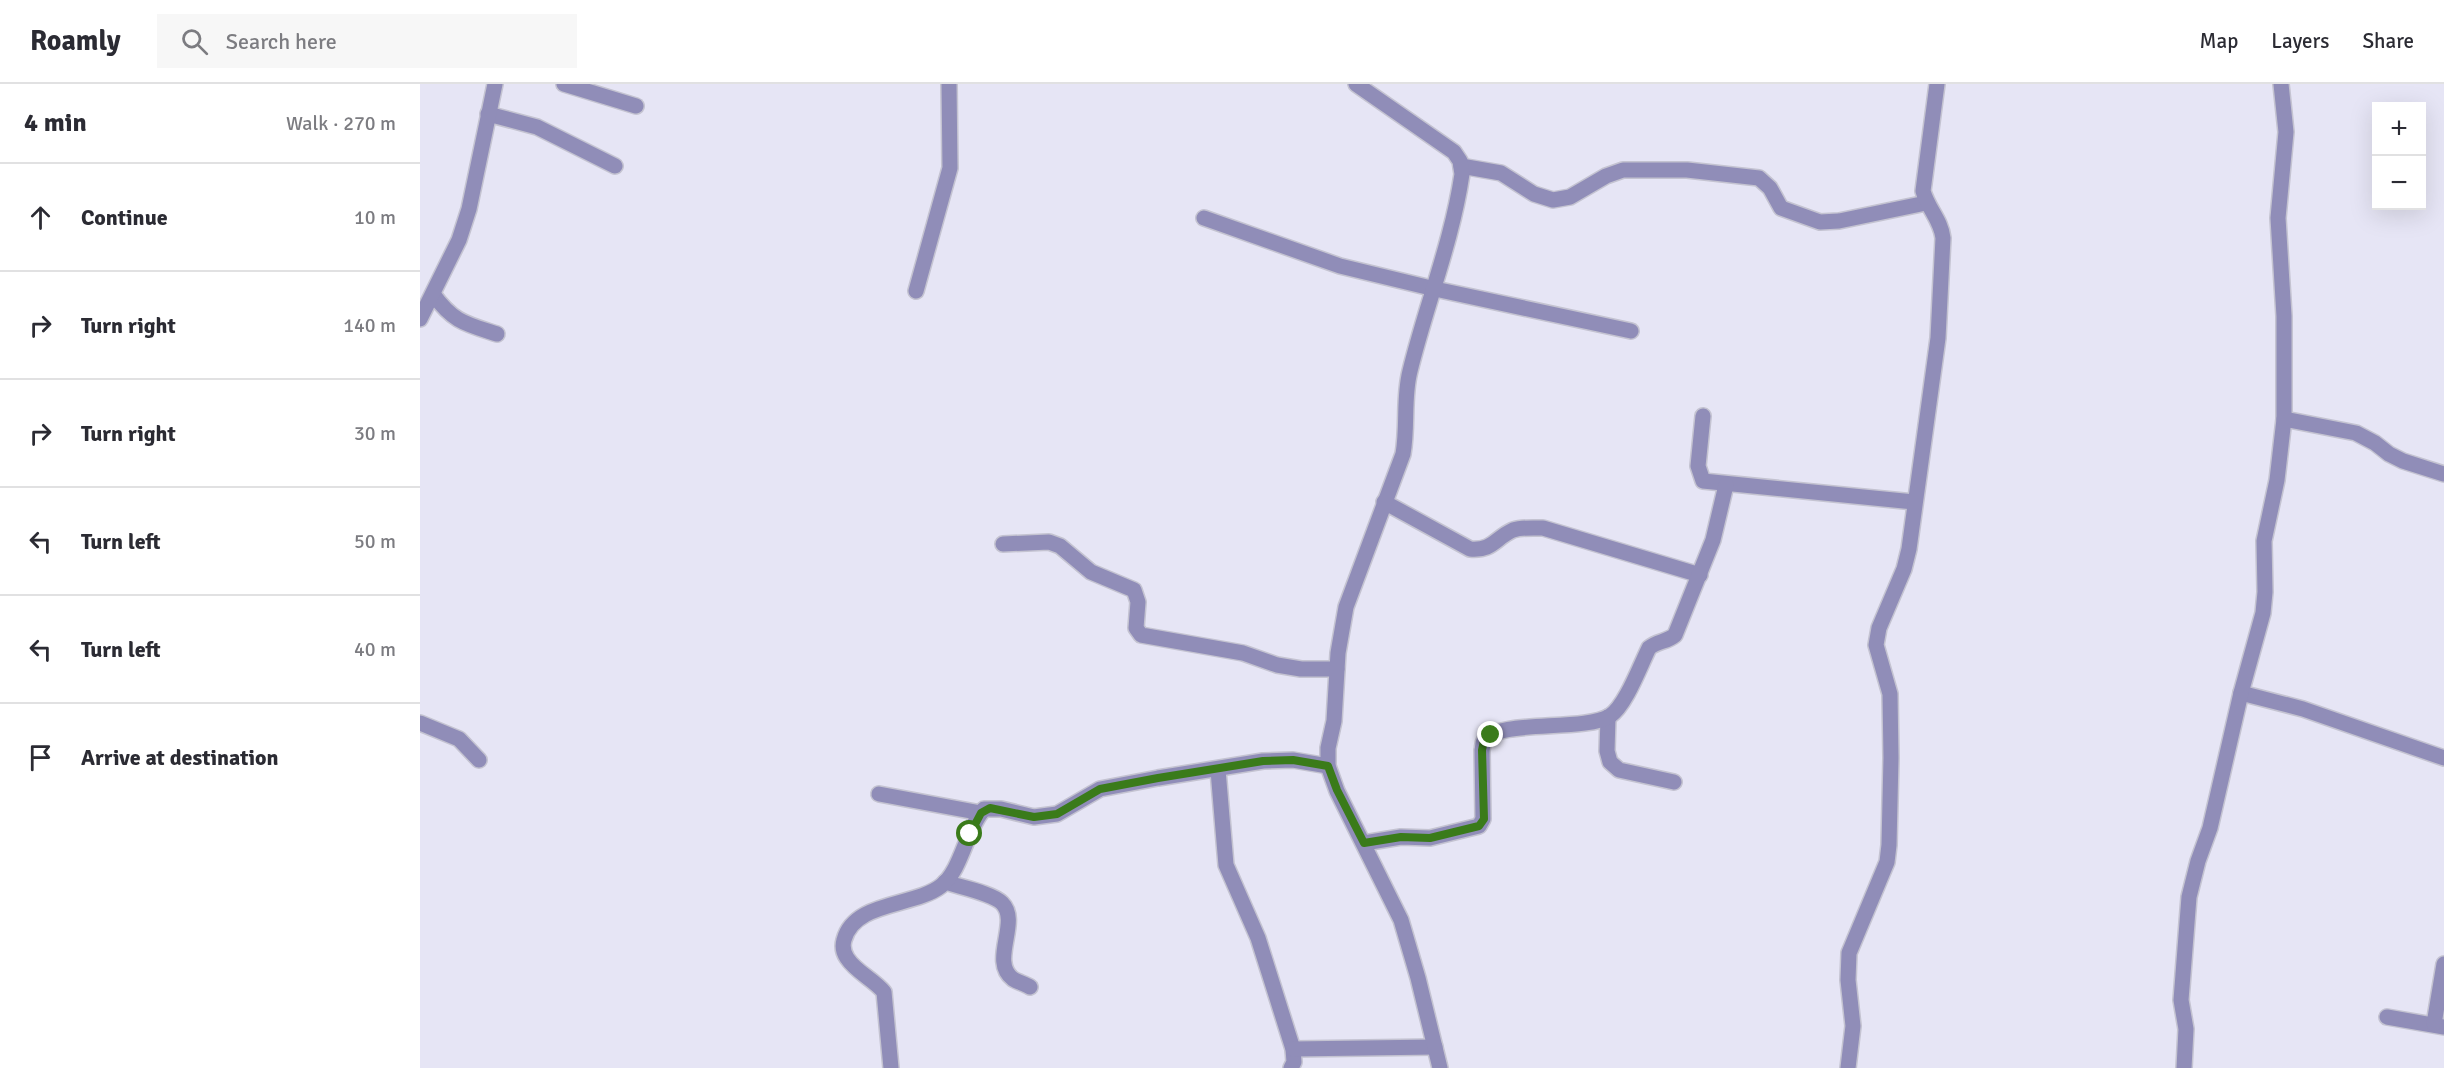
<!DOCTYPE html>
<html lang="en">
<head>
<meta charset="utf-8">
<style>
  :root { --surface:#fff; --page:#f7f7f7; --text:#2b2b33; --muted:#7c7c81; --line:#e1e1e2 }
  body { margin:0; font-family:Signika,sans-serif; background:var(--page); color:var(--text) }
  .controls { position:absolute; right:18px; top:18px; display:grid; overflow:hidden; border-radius:0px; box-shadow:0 6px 24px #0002 }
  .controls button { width:54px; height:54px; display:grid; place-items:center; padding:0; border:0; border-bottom:2px solid var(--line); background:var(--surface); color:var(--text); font:30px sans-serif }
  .stop { position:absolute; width:18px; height:18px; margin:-14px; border:4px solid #3a7b1a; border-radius:50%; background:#fff }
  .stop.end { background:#3a7b1a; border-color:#fff; box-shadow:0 2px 6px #0008 }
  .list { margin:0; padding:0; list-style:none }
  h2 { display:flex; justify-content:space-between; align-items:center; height:78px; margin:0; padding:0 24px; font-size:26px }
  h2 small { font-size:20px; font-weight:400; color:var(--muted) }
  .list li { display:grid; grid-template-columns:39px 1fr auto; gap:18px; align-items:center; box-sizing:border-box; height:108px; padding:0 24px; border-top:2px solid var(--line) }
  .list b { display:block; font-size:22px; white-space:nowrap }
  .list em { font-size:20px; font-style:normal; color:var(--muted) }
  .icon { flex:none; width:33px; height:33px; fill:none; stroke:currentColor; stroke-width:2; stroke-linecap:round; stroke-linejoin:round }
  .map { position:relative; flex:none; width:2024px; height:984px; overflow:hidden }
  header { display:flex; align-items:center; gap:36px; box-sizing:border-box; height:84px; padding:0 30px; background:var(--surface); border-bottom:2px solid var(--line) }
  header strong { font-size:28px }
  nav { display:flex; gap:33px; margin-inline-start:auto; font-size:21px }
  .search { width:420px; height:54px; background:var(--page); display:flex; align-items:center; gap:15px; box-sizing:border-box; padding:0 21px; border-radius:0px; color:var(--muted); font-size:22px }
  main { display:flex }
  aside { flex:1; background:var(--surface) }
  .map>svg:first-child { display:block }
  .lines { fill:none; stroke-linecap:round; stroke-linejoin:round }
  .minor-casing { stroke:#c4c3d1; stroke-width:18 }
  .tertiary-casing { stroke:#c4c3d1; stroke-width:18 }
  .minor { stroke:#908db8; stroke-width:15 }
  .tertiary { stroke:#908db8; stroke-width:15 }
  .route { stroke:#3a7b1a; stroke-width:8 }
</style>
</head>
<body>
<header>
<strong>Roamly</strong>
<div class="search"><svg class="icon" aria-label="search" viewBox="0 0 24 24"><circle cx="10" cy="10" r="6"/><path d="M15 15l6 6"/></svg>Search here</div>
<nav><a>Map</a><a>Layers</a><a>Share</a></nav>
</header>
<main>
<aside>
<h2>4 min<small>Walk · 270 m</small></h2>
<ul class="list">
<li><svg class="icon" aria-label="ahead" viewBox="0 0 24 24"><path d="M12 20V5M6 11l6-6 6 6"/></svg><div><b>Continue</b></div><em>10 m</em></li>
<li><svg class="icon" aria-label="right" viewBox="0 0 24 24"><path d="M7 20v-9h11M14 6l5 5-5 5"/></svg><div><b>Turn right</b></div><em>140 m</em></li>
<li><svg class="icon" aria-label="right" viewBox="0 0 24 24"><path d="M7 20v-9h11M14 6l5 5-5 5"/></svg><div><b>Turn right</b></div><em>30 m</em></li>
<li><svg class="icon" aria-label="left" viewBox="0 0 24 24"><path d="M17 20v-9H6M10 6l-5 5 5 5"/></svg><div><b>Turn left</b></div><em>50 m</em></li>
<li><svg class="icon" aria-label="left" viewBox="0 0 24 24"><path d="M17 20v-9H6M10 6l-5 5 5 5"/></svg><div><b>Turn left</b></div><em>40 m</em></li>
<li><svg class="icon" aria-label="arrive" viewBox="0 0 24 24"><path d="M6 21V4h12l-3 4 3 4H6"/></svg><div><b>Arrive at destination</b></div></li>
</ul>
</aside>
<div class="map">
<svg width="2024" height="984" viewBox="0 0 2024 984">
  <rect width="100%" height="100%" fill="#e6e5f5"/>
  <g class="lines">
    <defs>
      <g id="minor">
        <polyline points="144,0 216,22"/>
        <polyline points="68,30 117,43 195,82"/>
        <polyline points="1041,82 1081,89 1114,110 1133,116 1150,113 1186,92 1203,86 1267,86 1339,94 1350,104 1361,124 1400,138 1419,137 1506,119"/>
        <polyline points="784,134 920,182 1015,205 1211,247"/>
        <polyline points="496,207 530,84 529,0"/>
        <path d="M13 210C33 238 46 240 77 250"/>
        <polyline points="0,235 39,156 49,125 75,0"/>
        <polyline points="1283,332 1278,382 1283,397 1494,418"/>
        <polyline points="1864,335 1936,349 1955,359 1969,370 1983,377 2024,390"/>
        <path d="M964 418 1050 465C1073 467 1075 454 1093 446 1103 443 1113 444 1123 444L1280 491"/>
        <polyline points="583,460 629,458 640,462 671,488 714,506 718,518 716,544 721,551 823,569 857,581 881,585 917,585"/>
        <polyline points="1821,609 1883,625 2024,674"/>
        <polyline points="1188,633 1187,667 1190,678 1199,686 1254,698"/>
        <polyline points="0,639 39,655 59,676"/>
        <polyline points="798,686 806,781 838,854 873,965 874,978 871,984"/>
        <polyline points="459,710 561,729"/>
        <path d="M944 759 981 753 1010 754 1059 742 1063 735 1062 666C1063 663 1062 660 1064 657 1076 635 1164 648 1190 632 1206 621 1220 582 1229 564 1237 557 1247 558 1255 551L1293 456 1306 401"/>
        <path d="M525 798C540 803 572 809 582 819 601 838 569 877 593 895 598 898 605 900 610 903"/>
        <polyline points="1967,933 2024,943"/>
        <polyline points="2014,940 2024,880"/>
        <polyline points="873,965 1015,963"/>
        <path d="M471 984 464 908C453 895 436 888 427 874 423 868 422 863 424 856 434 817 494 823 521 802 542 786 546 745 564 725H581L614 733 637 730 680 705 738 694 843 677 873 676 908 682"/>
        <path d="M1428 984 1433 942 1428 896 1429 869 1467 778 1469 761 1471 674 1470 610 1456 561 1459 544 1484 485 1489 465 1518 254 1523 154C1521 136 1508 125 1503 107L1517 0"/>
        <polyline points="1764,984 1766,945 1761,916 1769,813 1778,777 1790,744 1821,609 1843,529 1845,508 1844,457 1857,396 1864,335 1864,232 1858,134 1866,48 1861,0"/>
      </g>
      <path id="tertiary" d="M936 0 1034 68 1040 77 1042 90C1032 158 1006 221 990 287 983 314 988 342 983 370L926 523 918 569 914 637 908 664V682L917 707 981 836 998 894 1020 984"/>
    </defs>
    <use href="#minor" class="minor-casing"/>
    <use href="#tertiary" class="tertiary-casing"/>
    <use href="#minor" class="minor"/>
    <use href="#tertiary" class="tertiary"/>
  </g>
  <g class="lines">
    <polyline class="route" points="550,750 561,729 570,724 614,733 637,730 680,705 738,694 843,677 873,676 908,682 917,706 944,759 981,753 1010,754 1059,742 1064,735 1062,666 1064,657 1071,651"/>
  </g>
</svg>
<div class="controls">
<button>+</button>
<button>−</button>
</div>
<div class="stop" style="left:550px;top:750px"></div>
<div class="stop end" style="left:1071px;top:651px"></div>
</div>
</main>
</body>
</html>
